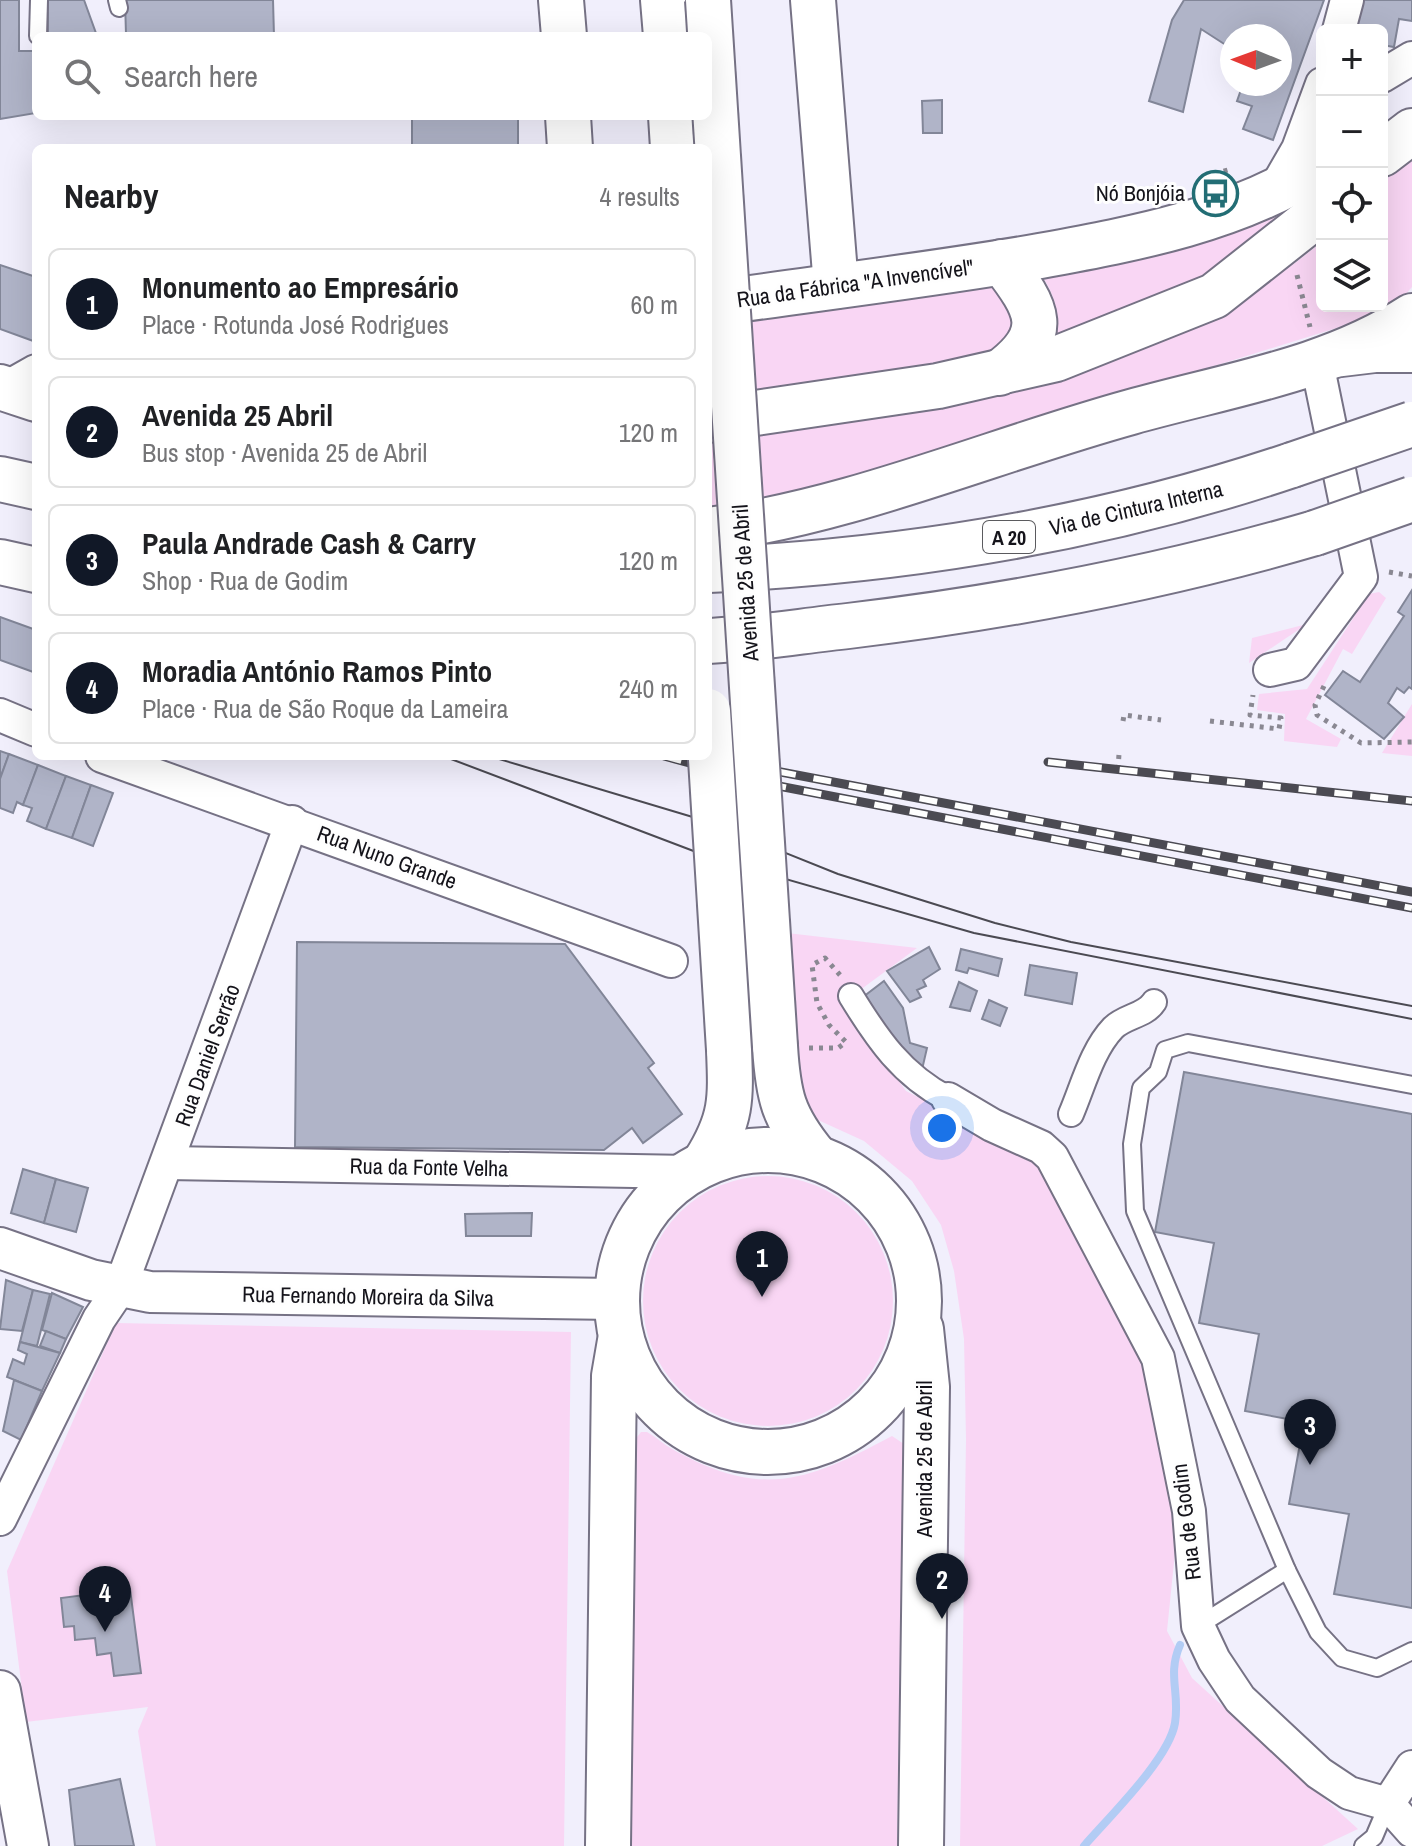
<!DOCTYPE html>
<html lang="en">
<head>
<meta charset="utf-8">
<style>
  :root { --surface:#fff; --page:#f2f2f2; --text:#202124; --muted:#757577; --line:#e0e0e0; --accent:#111827 }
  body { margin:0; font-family:"Archivo Narrow",sans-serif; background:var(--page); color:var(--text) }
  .controls { position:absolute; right:24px; top:24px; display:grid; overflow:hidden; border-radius:12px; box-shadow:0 8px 32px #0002 }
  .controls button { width:72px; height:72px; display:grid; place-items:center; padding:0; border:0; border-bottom:2px solid var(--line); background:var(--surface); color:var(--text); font:40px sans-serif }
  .compass { position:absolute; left:1220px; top:24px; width:72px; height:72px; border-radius:50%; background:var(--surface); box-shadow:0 8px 32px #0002; rotate:271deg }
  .you { position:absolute; left:942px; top:1128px; width:28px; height:28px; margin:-20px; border:6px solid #fff; border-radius:50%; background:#1a73e8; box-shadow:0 0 0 12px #1a73e833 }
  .badge { display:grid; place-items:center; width:52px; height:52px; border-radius:50%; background:var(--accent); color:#fff; font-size:26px; font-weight:700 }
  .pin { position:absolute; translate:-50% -66px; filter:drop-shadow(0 2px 4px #0008) }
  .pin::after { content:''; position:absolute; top:42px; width:28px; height:24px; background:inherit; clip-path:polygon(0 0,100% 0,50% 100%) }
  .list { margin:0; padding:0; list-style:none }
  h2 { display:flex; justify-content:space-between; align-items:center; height:104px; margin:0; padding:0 32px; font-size:34px }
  h2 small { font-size:26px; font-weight:400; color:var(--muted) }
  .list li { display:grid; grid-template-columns:52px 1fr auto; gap:24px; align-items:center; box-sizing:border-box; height:112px; margin:0 16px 16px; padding:0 16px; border:2px solid var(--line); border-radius:12px }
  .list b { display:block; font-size:30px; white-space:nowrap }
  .list p { margin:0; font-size:26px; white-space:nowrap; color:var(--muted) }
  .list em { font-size:26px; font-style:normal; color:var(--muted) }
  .icon { flex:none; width:44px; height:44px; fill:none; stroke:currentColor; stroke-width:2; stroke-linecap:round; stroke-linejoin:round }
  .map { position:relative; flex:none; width:1412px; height:1846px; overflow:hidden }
  .search { position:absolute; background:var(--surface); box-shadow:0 8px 32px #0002; left:32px; top:32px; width:680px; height:88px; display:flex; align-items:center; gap:20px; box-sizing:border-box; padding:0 28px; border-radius:12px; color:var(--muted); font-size:30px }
  .panel { position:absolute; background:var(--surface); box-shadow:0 8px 32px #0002; left:32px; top:144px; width:680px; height:616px; border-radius:12px }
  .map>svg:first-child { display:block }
  .green { fill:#f9d6f4 }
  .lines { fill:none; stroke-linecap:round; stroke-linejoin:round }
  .stream { stroke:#b2ccf4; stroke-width:8 }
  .building { fill:#b0b4c8; stroke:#828698; stroke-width:2 }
  .service-casing { stroke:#767285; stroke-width:20 }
  .pedestrian-casing { stroke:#767285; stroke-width:28 }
  .minor-casing { stroke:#767285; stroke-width:36 }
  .tertiary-casing { stroke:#767285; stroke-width:44 }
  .secondary-casing { stroke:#767285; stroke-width:48 }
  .motorway-casing { stroke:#767285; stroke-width:48 }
  .path { stroke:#8a8892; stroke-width:5; stroke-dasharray:4 6; stroke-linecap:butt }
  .service { stroke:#fff; stroke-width:16 }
  .pedestrian { stroke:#fff; stroke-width:24 }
  .minor { stroke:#fff; stroke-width:32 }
  .tertiary { stroke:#fff; stroke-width:40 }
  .secondary { stroke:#fff; stroke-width:44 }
  .motorway { stroke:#fff; stroke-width:44 }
  .tram { stroke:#4b4a52; stroke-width:2 }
  .rail-casing { stroke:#4b4a52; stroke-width:9 }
  .rail { stroke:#fefefe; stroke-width:6; stroke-dasharray:18; stroke-linecap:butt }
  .secondary-bridge-casing { stroke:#767285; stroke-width:48; stroke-linecap:butt }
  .motorway-bridge-casing { stroke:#767285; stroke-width:48; stroke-linecap:butt }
  .secondary-bridge { stroke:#fff; stroke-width:44 }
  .motorway-bridge { stroke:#fff; stroke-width:44 }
  .labels { text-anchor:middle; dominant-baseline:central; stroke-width:6; stroke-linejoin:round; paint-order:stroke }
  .shield { fill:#fefefe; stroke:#5a5a5e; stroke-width:2 }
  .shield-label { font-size:20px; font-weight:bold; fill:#14131a }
  .poi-label { font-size:22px; fill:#14131a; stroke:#fefefe; text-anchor:end }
  .street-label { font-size:22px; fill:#14131a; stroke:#fefefe }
</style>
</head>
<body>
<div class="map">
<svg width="1412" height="1846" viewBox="0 0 1412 1846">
  <rect width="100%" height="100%" fill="#f1effc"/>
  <g class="green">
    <path d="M1412 156V287L1404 296 1359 321 842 482 708 510V441C800 426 893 419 984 398 1051 382 1115 358 1178 329 1230 305 1279 279 1322 241V306H1382V183Z"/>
    <path d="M1302 184 1299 214 1159 308 1056 338C1061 312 1053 290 1037 269Z"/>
    <polygon points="994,285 1010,298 1015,337 988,362 708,403 708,316"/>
    <polygon points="1379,592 1386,598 1352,654 1343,649 1306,719 1341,739 1337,747 1284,741 1285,714 1257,710 1259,694 1307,689 1369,594"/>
    <polygon points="1307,624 1249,663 1252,638"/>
    <polygon points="1412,704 1412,756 1382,753"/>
    <polygon points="787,933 917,948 852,996 870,1041 906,1091 1043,1161 1151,1364 1178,1523 1167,1631 1192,1678 1358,1829 1322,1846 960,1846 966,1439 964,1339 954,1271 941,1225 912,1181 864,1141 818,1120 800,1094"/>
    <circle cx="768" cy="1301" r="125"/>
    <polygon points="116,1323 571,1332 564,1846 156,1846 138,1731 148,1707 26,1722 7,1571"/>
    <path d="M641 1432H647C656 1437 663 1444 672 1449 762 1500 808 1481 892 1436L904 1444 897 1846H630L634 1441Z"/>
  </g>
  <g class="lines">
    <path class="stream" d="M1084 1846C1108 1818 1169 1759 1175 1723 1180 1692 1167 1675 1180 1645"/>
  </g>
  <g class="building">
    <polygon points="0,0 19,0 19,51 36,51 36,113 0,119"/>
    <polygon points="48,0 84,0 97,36 48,36"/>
    <polygon points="125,0 273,0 274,36 132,36 126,34"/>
    <polygon points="1184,0 1324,0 1273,140 1243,129 1252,106 1237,101 1243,84 1280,84 1280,36 1232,36 1232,49 1201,29 1183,112 1149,101 1172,20"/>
    <polygon points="1361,0 1412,0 1412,21 1399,19 1394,47 1382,45 1382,30 1355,30"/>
    <polygon points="942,100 942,133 923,133 922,101"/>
    <rect x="412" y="116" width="106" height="32"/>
    <polygon points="0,265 36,277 36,342 0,329"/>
    <polygon points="1412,590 1412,689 1409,687 1404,693 1397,688 1388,703 1404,717 1384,739 1325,695 1343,671 1360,682 1404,616 1398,612"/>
    <polygon points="0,617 36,630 36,673 0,660"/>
    <polygon points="0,751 9,754 0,779"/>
    <polygon points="9,754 38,765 23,805 17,802 13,813 0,808 0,779"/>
    <polygon points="38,765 66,776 46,829 27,821 32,808 23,805"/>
    <polygon points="66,776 91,785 72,838 46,829"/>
    <polygon points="91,785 113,793 93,846 72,838"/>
    <polygon points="297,942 565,944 654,1063 648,1068 682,1114 643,1143 632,1128 604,1150 295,1147"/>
    <polygon points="929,947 940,969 923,980 926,986 917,990 921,997 910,1002 887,971"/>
    <polygon points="961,949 1002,959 998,976 969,968 967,973 956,970"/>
    <polygon points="1030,965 1077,973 1072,1004 1025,995"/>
    <polygon points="884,981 903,1008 910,1043 927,1048 921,1074 898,1054 863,997"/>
    <polygon points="959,982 977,991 970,1011 950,1007"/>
    <polygon points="989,1000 1007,1008 1000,1026 982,1019"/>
    <polygon points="1184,1072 1412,1114 1412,1608 1334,1594 1349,1514 1289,1504 1304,1422 1245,1411 1259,1334 1199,1323 1214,1243 1155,1232"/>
    <polygon points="23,1169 56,1179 44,1223 11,1213"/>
    <polygon points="56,1179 88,1188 76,1232 44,1223"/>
    <polygon points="532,1213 531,1236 466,1236 465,1214"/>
    <polygon points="6,1280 33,1290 22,1331 0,1329"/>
    <polygon points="33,1290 50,1294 37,1346 20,1342"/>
    <polygon points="52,1293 83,1307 66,1339 42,1330"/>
    <polygon points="46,1331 66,1339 60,1353 40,1346"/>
    <polygon points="20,1342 60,1353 42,1391 7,1377 13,1359 24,1364 27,1354 18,1350"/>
    <polygon points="14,1380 42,1391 21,1440 3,1431"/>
    <polygon points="130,1589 141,1673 114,1676 111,1653 97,1655 95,1638 75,1640 74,1626 64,1627 61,1598"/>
    <polygon points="120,1779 134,1846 75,1846 69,1790"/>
  </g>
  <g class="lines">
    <defs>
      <g id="service">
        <polyline points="117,0 119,8"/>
        <polyline points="38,36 39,0"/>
        <polyline points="1412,1085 1188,1043 1165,1050 1158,1072 1141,1088 1132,1144 1135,1211 1287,1570 1318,1632 1342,1658 1377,1668 1412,1651"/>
        <polyline points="1198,1626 1287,1570"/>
        <polyline points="1363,1846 1374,1837 1388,1804"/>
      </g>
      <g id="pedestrian">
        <path d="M851 996C878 1040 902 1075 948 1099"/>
        <path d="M1071 1114C1083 1086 1092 1050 1113 1028 1125 1016 1145 1016 1154 1002"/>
      </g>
      <g id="minor">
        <polyline points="1339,30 1347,0"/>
        <polyline points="1382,76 1412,58"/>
        <polyline points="1275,189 1298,149 1322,84"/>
        <polyline points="4,389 36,371"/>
        <polyline points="1270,670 1296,664 1361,577 1317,363 1375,356 1412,356"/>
        <polyline points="0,715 36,730"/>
        <polyline points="102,756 671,961"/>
        <polyline points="948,1099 992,1125 1041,1147 1052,1157 1158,1358 1189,1511 1198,1626 1214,1660 1240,1699 1319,1773 1349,1793 1388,1804 1412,1831"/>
        <polyline points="167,1163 690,1172"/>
        <polyline points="0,1519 99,1319 120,1288 292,822"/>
        <polyline points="1388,1804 1412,1767"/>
      </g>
      <g id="tertiary">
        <polyline points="0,1248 91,1280 150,1292 616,1299"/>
        <polyline points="0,1691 28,1846"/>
      </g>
      <g id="secondary">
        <polyline points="561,0 564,36"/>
        <polyline points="663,0 666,36"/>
        <polyline points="813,0 836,286"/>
        <polyline points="568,116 570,148"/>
        <polyline points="671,116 673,148"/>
        <polyline points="1382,154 1412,131"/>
        <path d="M708 304C819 288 930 275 1040 256 1138 238 1236 220 1322 165"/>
        <path d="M999 373C1053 333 1038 309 1002 262"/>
        <polyline points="0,387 36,399"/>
        <polyline points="708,420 938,386 1056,359 1214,296 1322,211"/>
        <path d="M775 1046C778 1096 783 1117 815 1156"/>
        <circle cx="768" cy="1301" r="151"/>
        <path d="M705 1162C732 1119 731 1099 729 1050"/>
        <polyline points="608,1846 614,1376 620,1341"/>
        <polyline points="921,1846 927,1387 921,1329"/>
      </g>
      <g id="motorway">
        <polyline points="0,479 36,487"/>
        <path d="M708 530C850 512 993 450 1131 412 1226 385 1327 371 1412 316"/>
        <polyline points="0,562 36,570"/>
        <path d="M708 570C906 561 1105 528 1292 465"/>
        <path d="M708 641C755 639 801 631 848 626 1007 607 1161 578 1315 533"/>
      </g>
    </defs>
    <use href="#service" class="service-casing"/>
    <use href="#pedestrian" class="pedestrian-casing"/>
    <use href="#minor" class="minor-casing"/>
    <use href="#tertiary" class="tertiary-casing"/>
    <use href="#secondary" class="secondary-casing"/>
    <use href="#motorway" class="motorway-casing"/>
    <g class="path">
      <polyline points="1214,174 1228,170"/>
      <polyline points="1297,275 1310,327"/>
      <polyline points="1389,572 1412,576"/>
      <polyline points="1324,686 1315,705 1317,715 1361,743 1412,742"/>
      <polyline points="1123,721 1124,715 1161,720"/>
      <polyline points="1210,721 1279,729 1281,718 1250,715 1253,695"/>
      <polyline points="1118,769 1119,754"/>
      <polyline points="809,1048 838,1048 846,1042 829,1025 817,1003 812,965 825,958 840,975"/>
    </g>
    <use href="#service" class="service"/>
    <use href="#pedestrian" class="pedestrian"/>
    <use href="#minor" class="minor"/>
    <use href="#tertiary" class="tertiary"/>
    <use href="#secondary" class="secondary"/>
    <use href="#motorway" class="motorway"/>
    <g class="tram">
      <polyline points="443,756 712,858 974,933 1412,1019"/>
      <polyline points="489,756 706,821 838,874 995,923 1071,942 1412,1006"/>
    </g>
    <defs>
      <g id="rail">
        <polyline points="708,755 765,769 1412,892"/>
        <polyline points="664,756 763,783 1412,908"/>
        <polyline points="1048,762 1412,801"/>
      </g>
    </defs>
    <use href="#rail" class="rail-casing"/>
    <use href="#rail" class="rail"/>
    <defs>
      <g id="secondary-bridge">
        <polyline points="708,0 775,1046"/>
        <polyline points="708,711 729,1050"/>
      </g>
      <g id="motorway-bridge">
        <polyline points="1292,465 1412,424"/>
        <polyline points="1315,533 1412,499"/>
      </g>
    </defs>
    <use href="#secondary-bridge" class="secondary-bridge-casing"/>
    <use href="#motorway-bridge" class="motorway-bridge-casing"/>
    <use href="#secondary-bridge" class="secondary-bridge"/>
    <use href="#motorway-bridge" class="motorway-bridge"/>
  </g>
  <defs>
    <symbol id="bus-ring" viewBox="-11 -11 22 22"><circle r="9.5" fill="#fefefe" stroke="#226d74" stroke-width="1.5"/><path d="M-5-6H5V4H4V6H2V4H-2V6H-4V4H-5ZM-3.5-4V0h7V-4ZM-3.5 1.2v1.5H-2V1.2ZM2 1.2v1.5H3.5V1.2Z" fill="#226d74"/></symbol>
  </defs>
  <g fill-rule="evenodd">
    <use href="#bus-ring" x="1190" y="168" width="51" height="51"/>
  </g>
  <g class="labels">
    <rect class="shield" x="983" y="521" width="52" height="32" rx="6"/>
    <g class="shield-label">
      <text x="1009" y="537">A 20</text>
    </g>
    <g class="poi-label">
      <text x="1185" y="193">Nó Bonjóia</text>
    </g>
    <g class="street-label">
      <text transform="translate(855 283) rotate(-8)">Rua da Fábrica "A Invencível"</text>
      <text transform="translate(1136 508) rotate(-13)">Via de Cintura Interna</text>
      <text transform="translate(745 583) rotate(-94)">Avenida 25 de Abril</text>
      <text transform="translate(387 857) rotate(20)">Rua Nuno Grande</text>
      <text transform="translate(207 1055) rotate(-70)">Rua Daniel Serrão</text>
      <text transform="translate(429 1167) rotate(1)">Rua da Fonte Velha</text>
      <text transform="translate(368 1296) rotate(1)">Rua Fernando Moreira da Silva</text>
      <text transform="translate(924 1459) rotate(-90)">Avenida 25 de Abril</text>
      <text transform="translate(1186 1522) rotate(-97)">Rua de Godim</text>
    </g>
  </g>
</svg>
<div class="controls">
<button>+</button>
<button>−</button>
<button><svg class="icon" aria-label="locate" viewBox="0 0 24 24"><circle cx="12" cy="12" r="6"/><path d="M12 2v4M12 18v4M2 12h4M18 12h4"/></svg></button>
<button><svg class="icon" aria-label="layers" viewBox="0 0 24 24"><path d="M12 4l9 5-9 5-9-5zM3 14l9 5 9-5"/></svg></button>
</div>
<svg class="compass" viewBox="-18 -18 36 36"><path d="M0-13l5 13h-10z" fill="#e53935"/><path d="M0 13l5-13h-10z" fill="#757577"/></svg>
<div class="you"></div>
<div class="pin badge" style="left:762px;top:1297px">1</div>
<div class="pin badge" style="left:942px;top:1619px">2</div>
<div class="pin badge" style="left:1310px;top:1465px">3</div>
<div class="pin badge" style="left:105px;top:1632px">4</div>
<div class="search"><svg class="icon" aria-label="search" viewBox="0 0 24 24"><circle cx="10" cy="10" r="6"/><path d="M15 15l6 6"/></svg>Search here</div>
<section class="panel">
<h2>Nearby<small>4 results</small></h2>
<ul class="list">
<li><span class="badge">1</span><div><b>Monumento ao Empresário</b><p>Place · Rotunda José Rodrigues</p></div><em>60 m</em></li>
<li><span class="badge">2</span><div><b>Avenida 25 Abril</b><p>Bus stop · Avenida 25 de Abril</p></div><em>120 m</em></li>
<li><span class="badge">3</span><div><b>Paula Andrade Cash &amp; Carry</b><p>Shop · Rua de Godim</p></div><em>120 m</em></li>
<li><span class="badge">4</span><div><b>Moradia António Ramos Pinto</b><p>Place · Rua de São Roque da Lameira</p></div><em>240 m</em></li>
</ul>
</section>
</div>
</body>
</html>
